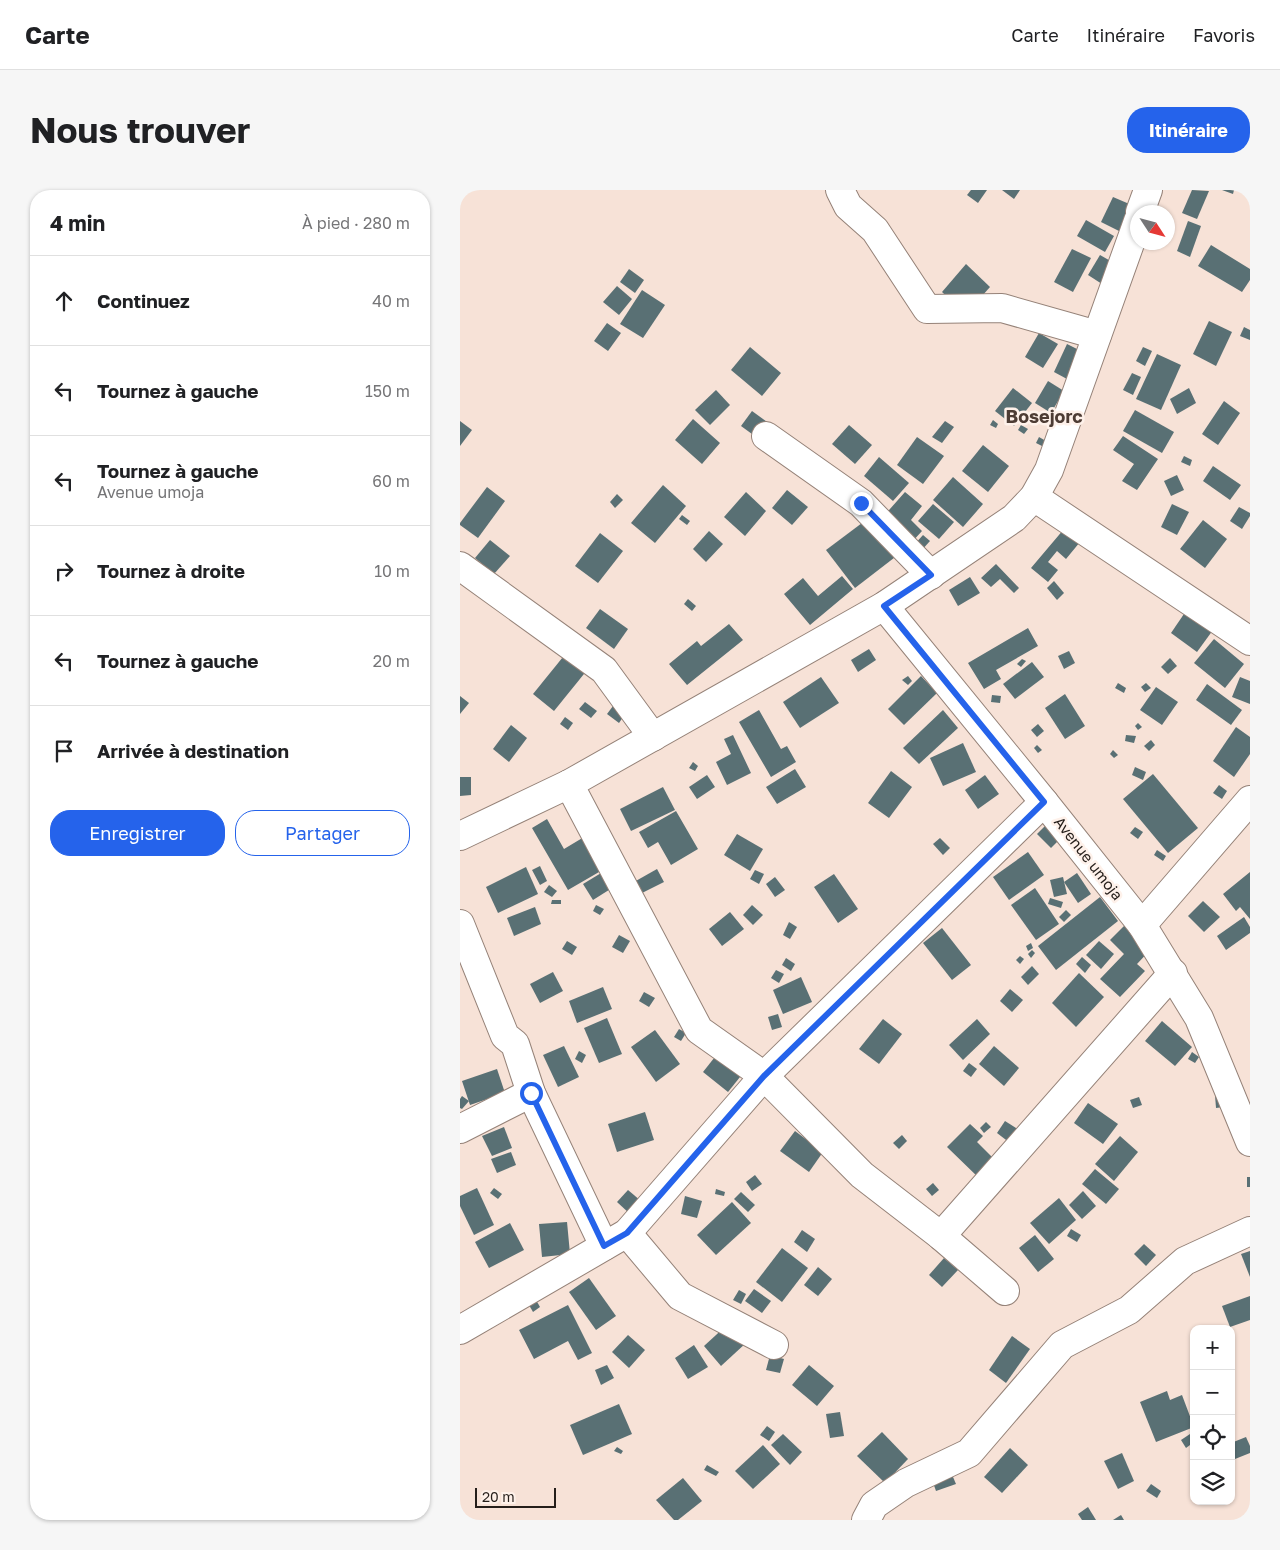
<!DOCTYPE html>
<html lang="fr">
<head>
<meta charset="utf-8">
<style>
  :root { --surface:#fff; --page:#f6f6f6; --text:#202124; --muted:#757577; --line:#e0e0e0; --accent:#2563eb }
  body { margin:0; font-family:"Golos Text",sans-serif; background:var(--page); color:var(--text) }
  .controls { position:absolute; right:15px; bottom:15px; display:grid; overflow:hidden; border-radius:10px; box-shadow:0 1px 4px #0004 }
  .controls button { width:45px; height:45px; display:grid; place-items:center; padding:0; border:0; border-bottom:1px solid var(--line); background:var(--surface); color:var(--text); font:25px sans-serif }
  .compass { position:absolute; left:670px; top:15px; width:45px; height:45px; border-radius:50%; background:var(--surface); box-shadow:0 1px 4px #0004; rotate:126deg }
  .scale { position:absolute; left:15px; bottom:12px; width:81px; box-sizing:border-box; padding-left:5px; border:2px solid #251e1a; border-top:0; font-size:14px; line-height:18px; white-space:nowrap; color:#251e1a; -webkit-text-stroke:4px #fef1ea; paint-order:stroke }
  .stop { position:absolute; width:15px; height:15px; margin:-11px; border:4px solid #2563eb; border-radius:50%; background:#fff }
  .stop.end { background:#2563eb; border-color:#fff; box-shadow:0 1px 5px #0008 }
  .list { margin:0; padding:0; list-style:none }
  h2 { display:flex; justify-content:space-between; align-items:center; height:65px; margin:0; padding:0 20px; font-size:21px }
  h2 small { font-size:16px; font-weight:400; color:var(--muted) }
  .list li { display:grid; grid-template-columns:32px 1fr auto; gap:15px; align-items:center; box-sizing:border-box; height:90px; padding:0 20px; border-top:1px solid var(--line) }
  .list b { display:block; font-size:19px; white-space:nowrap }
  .list p { margin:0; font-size:16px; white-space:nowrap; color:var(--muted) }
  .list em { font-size:16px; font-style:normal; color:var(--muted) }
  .actions { display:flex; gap:10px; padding:15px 20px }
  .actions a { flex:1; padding:11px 0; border:1px solid var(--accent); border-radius:20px; text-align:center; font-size:18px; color:var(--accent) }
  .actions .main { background:var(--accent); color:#fff }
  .icon { flex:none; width:28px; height:28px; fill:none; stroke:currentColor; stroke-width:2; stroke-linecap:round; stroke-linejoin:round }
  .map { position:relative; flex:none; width:790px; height:1330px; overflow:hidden; border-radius:20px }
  header { display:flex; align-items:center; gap:30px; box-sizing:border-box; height:70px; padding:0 25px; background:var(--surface); border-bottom:1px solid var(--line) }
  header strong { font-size:24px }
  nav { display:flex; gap:28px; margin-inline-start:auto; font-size:18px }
  .intro { display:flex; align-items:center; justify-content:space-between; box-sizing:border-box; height:120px; padding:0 30px }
  h1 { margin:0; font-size:35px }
  .button { padding:12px 22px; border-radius:20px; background:var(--accent); color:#fff; font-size:18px; font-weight:700 }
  main { display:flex; gap:30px; padding:0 30px }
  aside { flex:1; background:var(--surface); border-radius:20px; box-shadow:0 1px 4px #0004 }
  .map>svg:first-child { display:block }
  .building { fill:#597074 }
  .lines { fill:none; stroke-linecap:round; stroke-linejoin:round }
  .minor-casing { stroke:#958278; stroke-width:30 }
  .minor { stroke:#fff; stroke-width:28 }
  .route { stroke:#2563eb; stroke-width:6 }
  .labels { text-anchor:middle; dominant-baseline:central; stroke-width:5; stroke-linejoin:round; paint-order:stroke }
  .street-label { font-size:15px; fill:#251e1a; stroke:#fef1ea }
  .quarter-label { font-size:18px; font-weight:bold; fill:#4d3c34; stroke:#fef1ea }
</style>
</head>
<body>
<header>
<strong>Carte</strong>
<nav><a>Carte</a><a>Itinéraire</a><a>Favoris</a></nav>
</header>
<div class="intro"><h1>Nous trouver</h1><a class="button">Itinéraire</a></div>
<main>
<aside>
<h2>4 min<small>À pied · 280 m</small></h2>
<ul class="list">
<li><svg class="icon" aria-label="ahead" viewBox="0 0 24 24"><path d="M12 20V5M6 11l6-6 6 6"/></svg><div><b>Continuez</b></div><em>40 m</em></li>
<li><svg class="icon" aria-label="left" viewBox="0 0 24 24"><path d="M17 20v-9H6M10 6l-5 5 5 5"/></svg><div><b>Tournez à gauche</b></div><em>150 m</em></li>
<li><svg class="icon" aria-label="left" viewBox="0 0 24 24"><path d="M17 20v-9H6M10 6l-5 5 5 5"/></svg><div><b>Tournez à gauche</b><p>Avenue umoja</p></div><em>60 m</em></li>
<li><svg class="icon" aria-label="right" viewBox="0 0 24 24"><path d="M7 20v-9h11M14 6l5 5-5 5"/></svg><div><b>Tournez à droite</b></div><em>10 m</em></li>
<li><svg class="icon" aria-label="left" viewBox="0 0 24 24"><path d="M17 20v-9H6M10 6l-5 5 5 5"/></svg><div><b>Tournez à gauche</b></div><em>20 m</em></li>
<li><svg class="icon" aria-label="arrive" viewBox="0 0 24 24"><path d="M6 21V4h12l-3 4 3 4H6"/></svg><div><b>Arrivée à destination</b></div></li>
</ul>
<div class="actions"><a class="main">Enregistrer</a><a>Partager</a></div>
</aside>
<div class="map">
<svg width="790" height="1330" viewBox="0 0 790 1330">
  <rect width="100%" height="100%" fill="#f7e2d7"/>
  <g class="building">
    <polygon points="511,0 527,0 518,13 507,5"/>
    <polygon points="542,0 560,0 554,9"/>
    <polygon points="732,0 749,1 737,29 722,23"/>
    <polygon points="762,0 774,0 773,4"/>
    <polygon points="653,7 674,16 661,42 641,32"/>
    <polygon points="626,30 654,46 645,62 617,46"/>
    <polygon points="728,31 741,36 730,67 717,61"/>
    <polygon points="751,55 790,79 790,90 782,102 738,76"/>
    <polygon points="612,59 631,68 613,102 594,92"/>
    <polygon points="640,65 654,73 642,94 628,85"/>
    <polygon points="506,74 530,97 506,124 482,102"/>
    <polygon points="169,79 184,90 175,103 160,92"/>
    <polygon points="157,96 172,109 159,125 143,112"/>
    <polygon points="182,100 205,115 183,148 160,134"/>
    <polygon points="749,131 772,142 756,176 733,164"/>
    <polygon points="147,133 161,143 148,161 134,151"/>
    <polygon points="784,137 790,140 790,150 780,146"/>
    <polygon points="579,143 598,154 583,178 565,167"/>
    <polygon points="607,154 621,161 607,189 594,182"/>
    <polygon points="290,157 321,183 302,206 271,180"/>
    <polygon points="683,157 692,161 685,176 676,171"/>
    <polygon points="697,164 721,175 701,220 676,209"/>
    <polygon points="672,183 681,187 673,205 663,200"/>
    <polygon points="588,191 604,201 591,223 575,213"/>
    <polygon points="553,198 572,213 554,236 535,221"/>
    <polygon points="729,198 736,213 717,224 710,209"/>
    <polygon points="256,200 270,215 250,235 235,220"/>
    <polygon points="764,211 780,223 758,255 742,244"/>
    <polygon points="675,220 714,242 702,263 663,241"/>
    <polygon points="292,221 314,237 303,252 281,236"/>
    <polygon points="233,229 260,253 242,274 215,250"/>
    <polygon points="533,230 538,234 536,238 530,235"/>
    <polygon points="0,231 12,240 0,256"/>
    <polygon points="485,231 494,237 482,253 472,247"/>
    <polygon points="389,235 412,255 395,274 372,254"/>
    <polygon points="561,235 568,239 564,244 558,240"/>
    <polygon points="663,246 698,269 677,300 662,291 674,274 653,260"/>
    <polygon points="457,247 484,266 463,294 437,275"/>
    <polygon points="579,247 586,251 582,256 576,253"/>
    <polygon points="523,255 549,276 528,302 502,281"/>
    <polygon points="724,266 732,270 730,276 721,272"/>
    <polygon points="419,267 449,293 433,311 404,286"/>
    <polygon points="753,276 781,295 770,310 743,291"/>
    <polygon points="717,285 724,300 711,306 704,291"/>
    <polygon points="493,287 523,314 503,337 473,310"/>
    <polygon points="203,295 226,316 195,353 171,333"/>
    <polygon points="27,297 45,311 18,348 0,335 0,333"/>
    <polygon points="327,300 348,317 332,335 312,318"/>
    <polygon points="286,302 306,321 285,346 264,327"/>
    <polygon points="445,302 462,316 451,330 462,341 451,353 422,328"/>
    <polygon points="157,304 163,310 155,318 150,312"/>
    <polygon points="473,314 494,332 479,349 458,331"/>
    <polygon points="712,314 729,322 717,345 701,337"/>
    <polygon points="779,317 790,323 790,326 782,339 770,331"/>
    <polygon points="414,324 443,361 395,398 366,360"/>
    <polygon points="222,325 230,331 227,335 219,329"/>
    <polygon points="743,330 767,349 745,378 720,359"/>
    <polygon points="604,339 620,352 606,369 597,361 588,372 598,380 588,392 571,378"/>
    <polygon points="249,341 263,354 246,372 233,359"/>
    <polygon points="140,343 163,361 138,393 115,376"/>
    <polygon points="463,345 470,351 461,361 454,355"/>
    <polygon points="30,350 50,366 34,384 15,368"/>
    <polygon points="536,374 559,398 554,403 540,389 531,397 521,388"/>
    <polygon points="382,386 393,399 350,435 324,404 343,388 358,406"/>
    <polygon points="510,387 520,403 498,416 489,400"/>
    <polygon points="594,391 604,403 597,410 587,398"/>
    <polygon points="228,409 236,416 232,421 224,414"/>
    <polygon points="140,419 168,439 154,459 126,438"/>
    <polygon points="726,421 753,440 737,462 711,443"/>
    <polygon points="269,434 283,450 227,495 209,474 237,451 241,456"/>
    <polygon points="568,438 578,456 536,480 541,489 524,499 508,473"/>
    <polygon points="754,449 784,474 765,498 734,473"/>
    <polygon points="409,459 416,470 398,482 391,470"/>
    <polygon points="609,461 615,473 604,479 598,466"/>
    <polygon points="107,462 128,479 94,521 73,504"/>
    <polygon points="710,468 717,476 708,484 701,477"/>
    <polygon points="562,469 566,471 561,477 557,474"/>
    <polygon points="572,472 584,487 555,509 543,494"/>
    <polygon points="448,486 452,491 448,495 442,490"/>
    <polygon points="461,486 477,503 444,535 428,519"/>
    <polygon points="361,487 379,513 340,538 323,512"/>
    <polygon points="780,487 790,491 790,514 772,507"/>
    <polygon points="658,493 666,498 664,503 655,498"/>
    <polygon points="686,493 691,498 685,502 681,497"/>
    <polygon points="747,494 782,520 771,535 736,510"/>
    <polygon points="696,497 718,512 702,535 680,520"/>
    <polygon points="605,504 625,536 605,549 585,518"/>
    <polygon points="532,505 541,506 540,513 531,512"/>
    <polygon points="0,506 9,513 0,524"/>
    <polygon points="125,512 137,521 131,528 119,519"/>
    <polygon points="156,512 168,520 159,533 147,524"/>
    <polygon points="299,520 321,559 327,556 336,572 311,587 279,532"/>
    <polygon points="483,520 498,538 459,574 443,558"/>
    <polygon points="105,527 113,533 108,540 100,534"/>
    <polygon points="678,533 682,537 678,540 675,536"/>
    <polygon points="578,534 584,541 577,547 571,540"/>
    <polygon points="51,535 67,548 49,572 33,559"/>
    <polygon points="776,537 790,547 790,564 774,587 753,571"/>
    <polygon points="273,545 291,583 267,595 256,572 271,564 264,549"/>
    <polygon points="666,545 676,546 674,553 665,551"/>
    <polygon points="691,550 695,555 689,561 684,556"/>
    <polygon points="503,553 516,582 483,596 470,568"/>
    <polygon points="577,555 582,560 578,563 574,558"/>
    <polygon points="653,560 658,565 654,568 650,564"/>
    <polygon points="233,572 238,576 235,581 229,578"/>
    <polygon points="675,577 686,582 683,590 672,585"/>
    <polygon points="335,579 346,597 317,614 306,597"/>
    <polygon points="431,581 452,597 429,628 408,613"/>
    <polygon points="693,584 738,638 708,663 663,609"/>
    <polygon points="247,585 255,597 237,609 229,597"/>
    <polygon points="525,585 539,604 518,619 505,600"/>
    <polygon points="0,587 11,587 11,605 0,606"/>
    <polygon points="759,595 767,601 762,609 753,603"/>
    <polygon points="203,597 215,620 171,641 160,619"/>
    <polygon points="216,621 238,659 211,675 198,652 188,658 179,642"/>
    <polygon points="87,629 104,659 139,638 158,671 108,700 72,638"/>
    <polygon points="588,633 602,647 591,658 577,644"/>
    <polygon points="675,637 683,642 678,649 670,643"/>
    <polygon points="277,644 303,659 290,681 264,665"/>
    <polygon points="480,648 490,658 483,665 473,654"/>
    <polygon points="697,660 706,666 703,671 694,665"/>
    <polygon points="568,662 584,685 549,710 533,687"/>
    <polygon points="80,676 87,691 80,695 72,680"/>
    <polygon points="66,677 78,704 38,723 26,697"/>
    <polygon points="151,677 160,693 133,710 123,694"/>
    <polygon points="197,679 204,692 180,704 174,692"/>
    <polygon points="295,680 304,684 299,694 290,689"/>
    <polygon points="790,682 790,729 780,717 776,721 763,704"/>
    <polygon points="617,683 631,704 618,713 604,692"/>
    <polygon points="374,684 398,719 378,733 354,697"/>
    <polygon points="315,687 325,700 315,707 306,694"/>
    <polygon points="603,687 607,704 594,707 590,690"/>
    <polygon points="89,695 97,701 92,707 84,702"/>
    <polygon points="575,698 599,734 576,750 551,715"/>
    <polygon points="640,707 658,731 596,780 578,756"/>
    <polygon points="590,708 603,712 601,718 588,714"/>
    <polygon points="92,710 101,710 101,714 91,714"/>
    <polygon points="743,711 760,727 744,742 728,726"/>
    <polygon points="136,715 144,719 140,725 133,721"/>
    <polygon points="292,715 303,725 293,735 283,725"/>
    <polygon points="75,717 81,734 54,746 47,728"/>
    <polygon points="606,720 611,725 604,732 599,727"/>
    <polygon points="270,722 284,739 262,756 249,739"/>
    <polygon points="784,727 790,737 790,743 766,760 757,746"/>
    <polygon points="329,732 337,737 330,749 323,745"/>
    <polygon points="666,734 692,758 677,774 685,781 660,807 640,789 664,764 650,750"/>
    <polygon points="482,738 511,775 492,790 463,753"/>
    <polygon points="159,745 170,751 163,763 152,757"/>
    <polygon points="107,751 117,757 112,765 102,759"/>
    <polygon points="639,751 654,764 641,779 626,765"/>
    <polygon points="571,753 573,758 568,761 566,756"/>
    <polygon points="572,760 575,763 571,768 568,764"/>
    <polygon points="560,766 564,769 560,774 556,770"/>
    <polygon points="622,767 631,775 625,783 616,774"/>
    <polygon points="326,768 335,774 331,781 322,775"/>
    <polygon points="572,776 579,784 568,795 561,787"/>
    <polygon points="316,780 324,784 319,793 311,788"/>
    <polygon points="93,782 103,801 80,813 70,794"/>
    <polygon points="619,783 644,807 616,837 592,813"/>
    <polygon points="341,787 352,812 323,824 313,800"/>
    <polygon points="143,797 152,819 117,833 109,811"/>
    <polygon points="550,799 563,810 552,822 540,811"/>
    <polygon points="184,802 195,808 189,817 179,811"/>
    <polygon points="318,824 322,837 312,840 308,827"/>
    <polygon points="147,828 162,864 139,873 124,838"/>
    <polygon points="423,829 442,844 419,874 399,859"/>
    <polygon points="517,829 530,844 503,870 489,855"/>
    <polygon points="702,831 732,857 715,876 685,851"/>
    <polygon points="219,839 226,843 221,851 214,847"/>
    <polygon points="195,840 220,874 196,892 171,857"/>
    <polygon points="104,856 119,887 98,897 83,865"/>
    <polygon points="534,856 559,878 544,896 519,874"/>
    <polygon points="262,858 288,877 268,902 243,882"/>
    <polygon points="119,861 126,865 122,873 115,869"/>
    <polygon points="732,862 739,867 735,873 728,869"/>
    <polygon points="509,873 517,879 511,887 503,881"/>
    <polygon points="37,879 45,903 10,915 2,891"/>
    <polygon points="763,903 764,917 756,918 755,905"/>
    <polygon points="2,906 9,911 2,919 0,918 0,909"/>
    <polygon points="679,907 682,915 673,918 670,910"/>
    <polygon points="628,913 658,934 643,954 614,933"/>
    <polygon points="185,922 194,950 157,962 148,934"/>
    <polygon points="545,931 559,940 550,953 537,943"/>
    <polygon points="526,932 531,937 524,943 520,938"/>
    <polygon points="510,934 523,946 517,952 538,973 521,990 487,957"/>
    <polygon points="44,937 52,958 32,966 22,946"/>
    <polygon points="335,941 363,962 349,982 320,961"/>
    <polygon points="442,945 447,951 439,959 433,953"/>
    <polygon points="660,946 678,962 654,991 635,974"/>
    <polygon points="51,962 56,975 37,983 31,969"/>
    <polygon points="635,979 659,999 646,1014 622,994"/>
    <polygon points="295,985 302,994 292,1001 286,992"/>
    <rect x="787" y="987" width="3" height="10"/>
    <polygon points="473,993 479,1000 472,1006 466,999"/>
    <polygon points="17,998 34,1035 14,1045 0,1016 0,1006"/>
    <polygon points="34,998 42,1004 38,1009 30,1003"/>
    <polygon points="256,999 265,1002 264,1006 255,1004"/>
    <polygon points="168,1000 181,1011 170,1024 157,1012"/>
    <polygon points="623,1001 636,1016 622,1029 609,1015"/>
    <polygon points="281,1002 295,1015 288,1022 274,1009"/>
    <polygon points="225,1006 242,1011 237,1028 221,1024"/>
    <polygon points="599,1008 616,1030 589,1054 570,1033"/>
    <polygon points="272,1012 291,1033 256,1065 237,1045"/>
    <polygon points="107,1032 110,1064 82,1067 79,1034"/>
    <polygon points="50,1033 64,1060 29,1078 15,1052"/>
    <polygon points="611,1039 621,1045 617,1052 607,1046"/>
    <polygon points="342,1040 355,1049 347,1062 334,1052"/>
    <polygon points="575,1045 594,1069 578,1082 559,1058"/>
    <polygon points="684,1054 696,1065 686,1076 674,1064"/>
    <polygon points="322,1058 348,1078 322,1112 296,1092"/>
    <polygon points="790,1061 790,1087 781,1064"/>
    <polygon points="484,1068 498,1080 482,1097 469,1085"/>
    <polygon points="358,1077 372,1089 358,1106 344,1095"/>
    <polygon points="129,1088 156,1126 136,1140 109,1102"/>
    <polygon points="294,1099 311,1111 302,1123 285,1111"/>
    <polygon points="279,1100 286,1104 281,1114 273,1110"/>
    <polygon points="790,1106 790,1130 770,1137 762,1116"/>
    <polygon points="76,1110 80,1117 73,1122 69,1115"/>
    <polygon points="108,1115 132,1163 118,1170 108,1151 74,1169 59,1140"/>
    <polygon points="268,1134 286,1153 261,1176 244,1156"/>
    <polygon points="168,1145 185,1160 169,1178 152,1162"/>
    <polygon points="552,1146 570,1159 546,1193 529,1180"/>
    <polygon points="234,1155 248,1177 228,1189 215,1168"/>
    <polygon points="310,1165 324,1169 320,1183 306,1180"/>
    <polygon points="147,1175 154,1188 141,1195 135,1180"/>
    <polygon points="349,1175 374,1196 357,1216 332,1195"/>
    <polygon points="707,1201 710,1210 722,1205 734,1237 696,1252 680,1212"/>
    <polygon points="159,1214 172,1244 123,1265 110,1235"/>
    <polygon points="380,1222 384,1246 370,1248 366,1224"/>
    <polygon points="307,1236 315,1242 309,1251 300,1245"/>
    <polygon points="422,1242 448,1269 425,1293 397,1266"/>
    <polygon points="323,1244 342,1262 330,1275 311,1255"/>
    <polygon points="730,1244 734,1252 726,1258 721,1250"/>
    <polygon points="786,1247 790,1256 790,1263 775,1269 771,1261 771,1253"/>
    <polygon points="303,1255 320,1274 293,1299 275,1281"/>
    <polygon points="157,1257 163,1261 161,1264 154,1261"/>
    <polygon points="550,1258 568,1275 542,1303 524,1287"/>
    <polygon points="662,1263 674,1291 658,1299 644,1271"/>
    <polygon points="247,1275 259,1282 256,1286 244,1280"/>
    <polygon points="490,1280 496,1294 476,1301 471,1287"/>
    <polygon points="223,1288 242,1311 218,1330 214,1330 196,1310"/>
    <polygon points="691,1294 701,1301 697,1308 686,1301"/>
    <polygon points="628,1317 636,1330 622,1330 618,1324"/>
    <polygon points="661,1325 664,1330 653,1330"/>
  </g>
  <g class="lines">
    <defs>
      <g id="minor">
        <polyline points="380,0 388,16 415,40 467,119 542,118 637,145"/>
        <polyline points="680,22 688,0"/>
        <polyline points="306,246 401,313 471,385"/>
        <polyline points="574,307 790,451"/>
        <polyline points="0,376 144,480 193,547"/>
        <polyline points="424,416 584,612 682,735 739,828 790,952"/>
        <polyline points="109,594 239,840 304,886 402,985 481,1046 545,1101"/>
        <polyline points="0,646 109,594 424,416 554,328 574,307 589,280 678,31"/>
        <polyline points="0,734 45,846 55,854 71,903 144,1056"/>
        <polyline points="682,735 790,610"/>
        <polyline points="0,939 71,903"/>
        <polyline points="167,1043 220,1106 314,1155"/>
        <polyline points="481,1046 713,783"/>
        <polyline points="0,1140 167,1043 304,886 584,612"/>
        <polyline points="406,1330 414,1315 446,1293 509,1263 602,1155 669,1120 725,1071 790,1041"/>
      </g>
    </defs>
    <use href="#minor" class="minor-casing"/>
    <use href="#minor" class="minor"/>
  </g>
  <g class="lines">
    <polyline class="route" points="71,903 144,1056 167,1043 304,886 584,612 424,416 471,385 401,313"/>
  </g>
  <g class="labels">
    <g class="street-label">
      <text transform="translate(629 668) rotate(52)">Avenue umoja</text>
    </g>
    <g class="quarter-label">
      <text x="584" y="226">Bosejorc</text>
    </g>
  </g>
</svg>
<div class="controls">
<button>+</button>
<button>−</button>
<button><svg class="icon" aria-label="locate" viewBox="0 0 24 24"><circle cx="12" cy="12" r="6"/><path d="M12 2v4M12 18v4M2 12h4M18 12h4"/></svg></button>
<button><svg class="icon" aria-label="layers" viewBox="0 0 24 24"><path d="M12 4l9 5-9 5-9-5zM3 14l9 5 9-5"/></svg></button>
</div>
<svg class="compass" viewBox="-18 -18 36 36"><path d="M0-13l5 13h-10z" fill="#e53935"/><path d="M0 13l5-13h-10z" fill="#757577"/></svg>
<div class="scale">20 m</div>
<div class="stop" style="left:71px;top:903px"></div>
<div class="stop end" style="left:401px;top:313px"></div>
</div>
</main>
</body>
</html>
